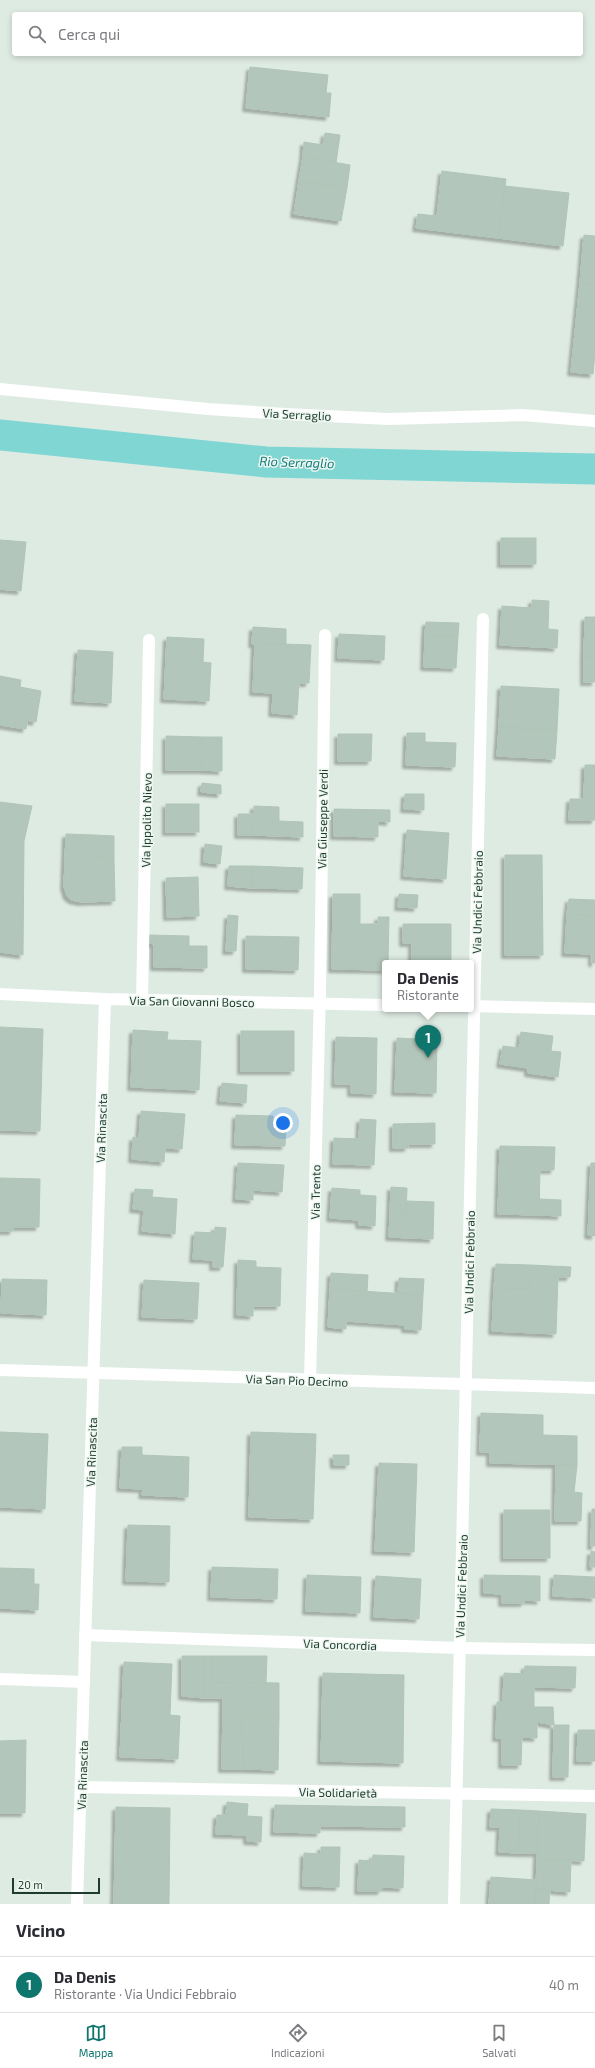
<!DOCTYPE html>
<html lang="it">
<head>
<meta charset="utf-8">
<style>
  :root { --surface:#fff; --page:#f7f7f7; --text:#2b2b33; --muted:#7c7c81; --line:#e1e1e2; --accent:#0f766e }
  body { margin:0; font-family:"Exo 2",sans-serif; background:var(--page); color:var(--text) }
  .scale { position:absolute; left:12px; bottom:10px; width:88px; box-sizing:border-box; padding-left:4px; border:2px solid #1e3c2e; border-top:0; font-size:11px; line-height:14px; white-space:nowrap; color:#1e3c2e; -webkit-text-stroke:3px #eef7f1; paint-order:stroke }
  .you { position:absolute; left:283px; top:1123px; width:14px; height:14px; margin:-10px; border:3px solid #fff; border-radius:50%; background:#1a73e8; box-shadow:0 0 0 6px #1a73e833 }
  .badge { display:grid; place-items:center; width:26px; height:26px; border-radius:50%; background:var(--accent); color:#fff; font-size:13px; font-weight:700 }
  .pin { position:absolute; translate:-50% -33px; filter:drop-shadow(0 1px 2px #0008) }
  .pin::after { content:''; position:absolute; top:21px; width:14px; height:12px; background:inherit; clip-path:polygon(0 0,100% 0,50% 100%) }
  .popup { position:absolute; left:382px; top:960px; width:92px; height:52px; box-sizing:border-box; display:grid; place-content:center; border-radius:4px; background:var(--surface); filter:drop-shadow(0 1px 3px #0005); font-size:13px; white-space:nowrap; color:var(--muted) }
  .popup b { font-size:15px; color:var(--text) }
  .popup::after { content:''; position:absolute; left:50%; top:100%; margin-left:-8px; border:8px solid transparent; border-top-color:var(--surface) }
  .list { margin:0; padding:0; list-style:none }
  h2 { display:flex; justify-content:space-between; align-items:center; height:52px; margin:0; padding:0 16px; font-size:17px }
  h2 small { font-size:13px; font-weight:400; color:var(--muted) }
  .list li { display:grid; grid-template-columns:26px 1fr auto; gap:12px; align-items:center; box-sizing:border-box; height:56px; padding:0 16px; border-top:1px solid var(--line) }
  .list b { display:block; font-size:15px; white-space:nowrap }
  .list p { margin:0; font-size:13px; white-space:nowrap; color:var(--muted) }
  .list em { font-size:13px; font-style:normal; color:var(--muted) }
  .icon { flex:none; width:22px; height:22px; fill:none; stroke:currentColor; stroke-width:2; stroke-linecap:round; stroke-linejoin:round }
  .map { position:relative; flex:none; width:595px; height:1904px; overflow:hidden }
  .search { position:absolute; background:var(--surface); box-shadow:0 2px 6px #0003; left:12px; right:12px; top:12px; height:44px; display:flex; align-items:center; gap:10px; box-sizing:border-box; padding:0 14px; border-radius:4px; color:var(--muted); font-size:15px }
  .sheet { height:108px; background:var(--surface) }
  nav { display:flex; justify-content:space-around; align-items:center; box-sizing:border-box; height:56px; border-top:1px solid var(--line); background:var(--surface); font-size:11px; color:var(--muted) }
  nav a { display:grid; justify-items:center; gap:2px }
  nav .on { color:var(--accent) }
  .map>svg:first-child { display:block }
  .lines { fill:none; stroke-linecap:round; stroke-linejoin:round }
  .canal { stroke:#80d6d3; stroke-width:31 }
  .building { fill:#b3c6bb; stroke:#b0c5b8; filter:url(#shadow) }
  .minor { stroke:#fff; stroke-width:12 }
  .labels { text-anchor:middle; dominant-baseline:central; stroke-width:3; stroke-linejoin:round; paint-order:stroke }
  .street-label { font-size:12px; fill:#1e3c2e; stroke:#eef7f1 }
  .water-label { font-size:13px; font-style:italic; fill:#137c7b; stroke:#eef7f1 }
</style>
</head>
<body>
<div class="map">
<svg width="595" height="1904" viewBox="0 0 595 1904">
  <defs>
    <filter id="shadow"><feDropShadow dx="-3.5" dy="3.5" stdDeviation="1" flood-color="#0004"/></filter>
  </defs>
  <rect width="100%" height="100%" fill="#deebe3"/>
  <g class="lines">
    <polyline class="canal" points="0,435 266,462 595,469"/>
  </g>
  <g class="building">
    <polygon points="250,67 328,75 326,93 331,93 329,117 246,108"/>
    <polygon points="325,133 340,135 336,163 303,157 304,142 323,145"/>
    <polygon points="303,157 350,165 347,188 299,181"/>
    <polygon points="442,171 506,179 498,238 416,228 418,214 437,216"/>
    <polygon points="299,181 347,188 341,221 294,214"/>
    <polygon points="505,186 569,193 563,246 498,238"/>
    <polygon points="584,235 595,236 595,285 580,283"/>
    <polygon points="580,283 595,285 595,352 593,374 571,372"/>
    <rect x="501" y="538" width="35" height="26"/>
    <polygon points="0,540 26,542 21,591 0,589"/>
    <polygon points="532,600 549,601 548,629 558,630 557,648 500,645 502,606 532,608"/>
    <polygon points="585,617 595,617 595,657 584,657"/>
    <polygon points="426,622 459,623 458,636 425,635"/>
    <polygon points="253,627 286,629 286,644 252,644"/>
    <polygon points="339,634 385,636 384,660 338,658"/>
    <polygon points="425,635 458,636 456,668 424,667"/>
    <polygon points="167,637 204,639 203,662 211,663 209,701 164,699"/>
    <polygon points="255,643 311,645 309,683 299,683 297,715 272,713 273,693 253,692"/>
    <polygon points="78,650 113,652 111,703 75,701"/>
    <rect x="584" y="657" width="11" height="25"/>
    <polygon points="0,676 21,680 20,687 41,691 36,722 27,720 26,729 0,725"/>
    <polygon points="501,686 559,689 557,730 499,727"/>
    <polygon points="499,727 557,730 555,759 497,756"/>
    <polygon points="407,733 425,733 425,742 456,743 455,767 406,765"/>
    <polygon points="338,734 372,734 371,761 338,761"/>
    <polygon points="166,736 203,737 202,770 166,770"/>
    <polygon points="203,737 222,737 222,771 202,770"/>
    <polygon points="585,765 595,765 595,820 569,820 570,799 584,799"/>
    <polygon points="202,783 221,785 221,794 201,792"/>
    <polygon points="405,794 424,794 424,810 404,809"/>
    <polygon points="0,802 32,806 24,841 23,955 0,952"/>
    <rect x="166" y="804" width="33" height="28"/>
    <polygon points="254,806 279,807 279,821 303,822 303,837 253,835"/>
    <polygon points="334,809 390,810 390,822 378,821 378,837 334,836"/>
    <polygon points="238,814 254,814 253,835 238,835"/>
    <polygon points="407,830 449,833 446,879 404,876"/>
    <polygon points="66,834 94,835 94,857 114,859 115,901 81,902 72,900 67,896 64,886"/>
    <polygon points="94,835 114,836 114,859 94,857"/>
    <polygon points="205,844 222,846 220,864 204,862"/>
    <polygon points="505,855 542,855 543,955 505,955"/>
    <polygon points="229,866 253,866 252,888 228,886"/>
    <polygon points="253,866 303,868 302,889 252,888"/>
    <polygon points="198,877 199,916 167,917 166,878"/>
    <polygon points="333,894 360,894 360,924 378,924 378,917 389,917 388,963 385,963 385,970 332,969"/>
    <polygon points="399,894 418,895 417,908 398,907"/>
    <polygon points="569,899 595,900 595,916 567,914"/>
    <polygon points="567,914 595,916 595,963 592,963 592,954 565,953"/>
    <polygon points="228,915 238,916 236,951 226,951"/>
    <polygon points="403,924 451,924 451,963 412,963 412,943 403,943"/>
    <polygon points="149,935 189,936 189,946 207,946 207,968 154,967 154,944 149,943"/>
    <polygon points="246,936 299,937 298,970 246,969"/>
    <polygon points="0,1027 43,1029 40,1131 0,1130"/>
    <polygon points="133,1030 168,1032 167,1040 201,1041 199,1090 131,1087"/>
    <rect x="241" y="1031" width="53" height="40"/>
    <polygon points="521,1032 553,1036 551,1051 561,1052 558,1077 528,1073 528,1068 500,1064 503,1046 519,1048"/>
    <polygon points="336,1037 377,1038 376,1094 351,1093 351,1084 335,1084"/>
    <polygon points="397,1038 437,1040 436,1093 395,1092"/>
    <polygon points="222,1083 247,1085 246,1103 220,1101"/>
    <polygon points="141,1111 185,1114 182,1149 165,1148 164,1162 132,1159 133,1137 139,1138"/>
    <polygon points="236,1115 273,1116 273,1128 286,1128 285,1146 235,1145"/>
    <polygon points="360,1119 376,1120 374,1165 333,1164 334,1138 359,1139"/>
    <polygon points="435,1123 435,1144 408,1144 408,1148 393,1148 393,1124"/>
    <polygon points="500,1146 555,1147 554,1170 540,1170 539,1215 498,1214"/>
    <polygon points="238,1163 284,1165 282,1192 253,1190 253,1200 236,1199"/>
    <polygon points="591,1163 595,1163 595,1236 588,1235"/>
    <polygon points="0,1178 40,1179 39,1227 13,1227 13,1231 0,1231"/>
    <polygon points="391,1187 407,1188 406,1214 390,1214"/>
    <polygon points="332,1188 360,1190 360,1195 376,1196 375,1226 359,1225 359,1220 330,1218"/>
    <polygon points="135,1189 153,1190 152,1197 177,1199 175,1234 142,1231 144,1210 133,1209"/>
    <polygon points="539,1199 561,1200 561,1216 539,1215"/>
    <polygon points="407,1201 434,1202 433,1239 389,1237 390,1214 406,1214"/>
    <polygon points="215,1227 226,1228 223,1267 213,1267 213,1260 193,1259 195,1232 215,1233"/>
    <polygon points="238,1260 256,1261 256,1267 281,1268 280,1306 253,1306 253,1316 237,1315"/>
    <polygon points="496,1264 531,1265 530,1289 494,1288"/>
    <polygon points="531,1265 571,1267 570,1277 558,1277 556,1334 492,1331 494,1288 530,1289"/>
    <polygon points="331,1273 368,1275 367,1292 330,1289"/>
    <polygon points="399,1278 424,1279 423,1295 398,1294"/>
    <polygon points="2,1279 47,1280 46,1315 1,1313"/>
    <polygon points="144,1280 199,1283 197,1319 142,1317"/>
    <polygon points="330,1289 423,1295 421,1330 405,1329 405,1325 346,1321 346,1329 328,1327"/>
    <polygon points="481,1413 543,1415 543,1435 577,1436 577,1465 490,1463 490,1452 480,1452"/>
    <polygon points="0,1432 48,1434 45,1509 0,1507"/>
    <polygon points="251,1432 316,1434 313,1519 249,1517"/>
    <polygon points="122,1447 142,1447 142,1455 189,1457 188,1497 142,1495 143,1489 120,1488"/>
    <polygon points="333,1455 349,1455 349,1465 334,1465"/>
    <polygon points="379,1463 417,1464 414,1552 375,1551"/>
    <polygon points="556,1465 577,1465 574,1492 582,1493 581,1521 555,1521"/>
    <polygon points="592,1509 595,1509 595,1546 591,1546"/>
    <rect x="504" y="1510" width="46" height="48"/>
    <polygon points="128,1525 170,1526 169,1582 126,1581"/>
    <polygon points="591,1551 595,1552 595,1567 590,1567"/>
    <polygon points="212,1567 278,1569 277,1599 211,1597"/>
    <polygon points="0,1568 34,1569 34,1584 39,1584 38,1610 0,1608"/>
    <polygon points="307,1575 361,1577 360,1613 306,1611"/>
    <polygon points="484,1575 540,1576 540,1601 525,1600 524,1603 502,1603 502,1594 484,1593"/>
    <polygon points="554,1575 595,1577 595,1598 553,1596"/>
    <polygon points="376,1576 421,1579 419,1619 374,1617"/>
    <polygon points="182,1656 204,1656 204,1698 182,1696"/>
    <polygon points="204,1656 211,1656 212,1682 279,1683 279,1716 242,1716 243,1769 222,1769 223,1698 204,1698"/>
    <polygon points="211,1656 267,1656 266,1683 212,1682"/>
    <polygon points="124,1662 172,1664 170,1715 180,1716 178,1759 120,1757"/>
    <polygon points="525,1666 576,1667 575,1688 534,1687 534,1707 553,1707 554,1725 537,1722 537,1738 522,1737 521,1765 502,1765 502,1738 496,1738 497,1702 503,1702 504,1673 524,1674"/>
    <polygon points="323,1673 404,1675 403,1763 321,1761"/>
    <polygon points="242,1716 279,1716 278,1770 243,1769"/>
    <polygon points="554,1725 569,1725 568,1777 553,1777"/>
    <polygon points="578,1730 595,1730 595,1761 577,1761"/>
    <polygon points="26,1740 25,1813 0,1813 0,1741"/>
    <polygon points="227,1802 248,1804 247,1816 262,1817 261,1842 247,1841 247,1835 216,1834 217,1815 226,1815"/>
    <polygon points="275,1805 405,1807 405,1827 320,1826 320,1833 274,1832"/>
    <polygon points="116,1807 170,1808 169,1904 114,1904"/>
    <polygon points="491,1809 520,1810 518,1853 499,1852 500,1827 490,1827"/>
    <polygon points="520,1810 539,1811 537,1853 518,1853"/>
    <polygon points="539,1811 586,1814 584,1861 537,1859"/>
    <polygon points="321,1847 340,1847 339,1887 303,1886 304,1853 321,1854"/>
    <polygon points="373,1855 404,1856 403,1888 382,1887 381,1891 358,1891 359,1860 372,1861"/>
    <polygon points="537,1859 571,1861 570,1892 536,1889"/>
    <polygon points="491,1877 536,1880 535,1904 489,1904"/>
    <polygon points="536,1889 550,1891 549,1904 535,1904"/>
  </g>
  <g class="lines">
    <g class="minor">
      <polyline points="0,389 208,409 285,414 389,419 523,415 595,421"/>
      <polyline points="0,994 105,999 385,1005"/>
      <polyline points="142,1000 149,640"/>
      <polyline points="471,1006 595,1009"/>
      <polyline points="0,1370 595,1388"/>
      <polyline points="310,1381 320,992 325,635"/>
      <polyline points="85,1635 459,1648 595,1650"/>
      <polyline points="0,1679 84,1682"/>
      <polyline points="82,1787 595,1796"/>
      <polyline points="77,1904 105,999"/>
      <polyline points="454,1904 483,619"/>
    </g>
  </g>
  <g class="labels">
    <g class="street-label">
      <text transform="translate(297 414) rotate(3)">Via Serraglio</text>
      <text transform="translate(322 819) rotate(-89)">Via Giuseppe Verdi</text>
      <text transform="translate(146 820) rotate(-89)">Via Ippolito Nievo</text>
      <text transform="translate(477 902) rotate(-89)">Via Undici Febbraio</text>
      <text transform="translate(192 1001) rotate(1)">Via San Giovanni Bosco</text>
      <text transform="translate(101 1128) rotate(-88)">Via Rinascita</text>
      <text transform="translate(315 1192) rotate(-89)">Via Trento</text>
      <text transform="translate(469 1262) rotate(-89)">Via Undici Febbraio</text>
      <text transform="translate(297 1380) rotate(2)">Via San Pio Decimo</text>
      <text transform="translate(91 1452) rotate(-88)">Via Rinascita</text>
      <text transform="translate(461 1586) rotate(-88)">Via Undici Febbraio</text>
      <text transform="translate(340 1644) rotate(2)">Via Concordia</text>
      <text transform="translate(82 1775) rotate(-88)">Via Rinascita</text>
      <text transform="translate(338 1792) rotate(1)">Via Solidarietà</text>
    </g>
    <g class="water-label">
      <text transform="translate(297 462) rotate(2)">Rio Serraglio</text>
    </g>
  </g>
</svg>
<div class="scale">20 m</div>
<div class="you"></div>
<div class="pin badge" style="left:428px;top:1058px">1</div>
<div class="popup"><b>Da Denis</b>Ristorante</div>
<div class="search"><svg class="icon" aria-label="search" viewBox="0 0 24 24"><circle cx="10" cy="10" r="6"/><path d="M15 15l6 6"/></svg>Cerca qui</div>
</div>
<section class="sheet">
<h2>Vicino<small></small></h2>
<ul class="list">
<li><span class="badge">1</span><div><b>Da Denis</b><p>Ristorante · Via Undici Febbraio</p></div><em>40 m</em></li>
</ul>
</section>
<nav>
<a class="on"><svg class="icon" aria-label="map" viewBox="0 0 24 24"><path d="M3 6l6-2 6 2 6-2v14l-6 2-6-2-6 2zM9 4v14M15 6v14"/></svg>Mappa</a>
<a><svg class="icon" aria-label="directions" viewBox="0 0 24 24"><path d="M12 3l9 9-9 9-9-9zM9 14v-3h6M13 9l2 2-2 2"/></svg>Indicazioni</a>
<a><svg class="icon" aria-label="saved" viewBox="0 0 24 24"><path d="M7 4h10v16l-5-4-5 4z"/></svg>Salvati</a>
</nav>
</body>
</html>
